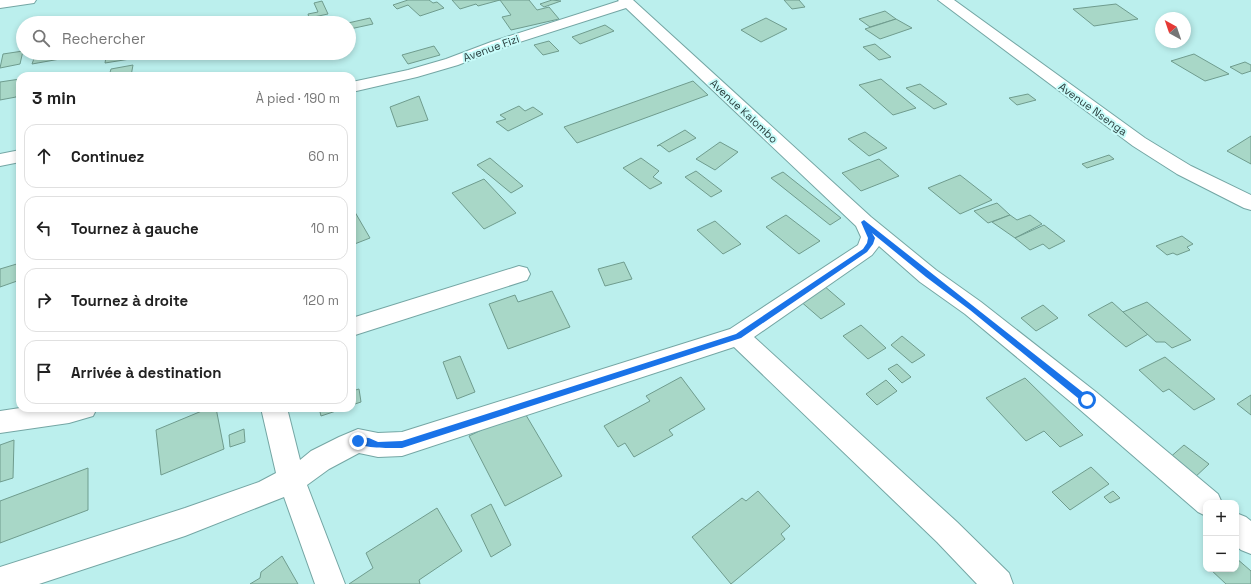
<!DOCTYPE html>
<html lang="fr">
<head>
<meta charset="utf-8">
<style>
  :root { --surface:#fff; --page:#f2f2f2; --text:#222; --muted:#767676; --line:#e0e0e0 }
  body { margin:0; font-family:"Space Grotesk",sans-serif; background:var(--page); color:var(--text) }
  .controls { position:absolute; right:12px; bottom:12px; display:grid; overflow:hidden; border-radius:8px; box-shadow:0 2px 6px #0003 }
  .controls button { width:36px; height:36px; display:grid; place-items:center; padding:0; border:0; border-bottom:1px solid var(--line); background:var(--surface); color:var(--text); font:20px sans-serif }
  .compass { position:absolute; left:1155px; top:12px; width:36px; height:36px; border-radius:50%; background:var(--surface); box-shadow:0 2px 6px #0003; rotate:320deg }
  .stop { position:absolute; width:12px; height:12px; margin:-9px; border:3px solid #1a73e8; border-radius:50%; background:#fff }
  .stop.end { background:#1a73e8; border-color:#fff; box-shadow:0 1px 4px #0008 }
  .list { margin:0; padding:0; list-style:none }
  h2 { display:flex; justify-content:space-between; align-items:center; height:52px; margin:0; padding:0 16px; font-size:17px }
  h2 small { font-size:13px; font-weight:400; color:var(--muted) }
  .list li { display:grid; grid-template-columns:26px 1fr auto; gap:12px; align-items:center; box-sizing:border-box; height:64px; margin:0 8px 8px; padding:0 8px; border:1px solid var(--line); border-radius:12px }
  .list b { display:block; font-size:15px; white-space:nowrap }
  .list em { font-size:13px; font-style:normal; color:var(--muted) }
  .icon { flex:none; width:22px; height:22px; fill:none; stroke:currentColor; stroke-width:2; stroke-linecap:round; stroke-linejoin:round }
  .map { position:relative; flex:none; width:1251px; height:584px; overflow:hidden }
  .search { position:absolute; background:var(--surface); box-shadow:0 2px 6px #0003; left:16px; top:16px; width:340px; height:44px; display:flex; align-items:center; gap:10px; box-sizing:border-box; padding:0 14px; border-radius:22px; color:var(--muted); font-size:15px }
  .panel { position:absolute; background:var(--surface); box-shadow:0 2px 6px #0003; left:16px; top:72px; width:340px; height:340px; border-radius:12px }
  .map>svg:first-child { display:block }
  .building { fill:#a8d7c7; stroke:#6f9c8e }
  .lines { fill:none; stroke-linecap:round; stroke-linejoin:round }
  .minor-casing { stroke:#74a6a4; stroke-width:2 }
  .minor { fill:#fff; fill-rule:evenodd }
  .route { fill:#1a73e8 }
  .labels { text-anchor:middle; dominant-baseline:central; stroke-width:4; stroke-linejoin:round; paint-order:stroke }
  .far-street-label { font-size:11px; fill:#283d3c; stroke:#c8fcfa }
</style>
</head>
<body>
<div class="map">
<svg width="1251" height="584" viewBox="0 0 1251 584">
  <rect width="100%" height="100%" fill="#bbefed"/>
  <g class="building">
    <polygon points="408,0 429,0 433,3 437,2 444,8 420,16 408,5 397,9 393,5"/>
    <polygon points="452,0 500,0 478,6 476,4 460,9"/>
    <polygon points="500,0 529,0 537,10 549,7 559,19 511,30 502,17 511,15"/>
    <polygon points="552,0 561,1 544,7 540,4"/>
    <polygon points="784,0 799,0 805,7 792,9"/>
    <polygon points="322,1 328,14 309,18 308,14 318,12 314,3"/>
    <polygon points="1116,4 1138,19 1094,26 1073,9"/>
    <polygon points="885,11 896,19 870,27 859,19"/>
    <polygon points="285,17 286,22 270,23 269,20"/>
    <polygon points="370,18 373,24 350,29 348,23"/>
    <polygon points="766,18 787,29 761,42 741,30"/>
    <polygon points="896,19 912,28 880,39 865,29"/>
    <polygon points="605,25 614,31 580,44 572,37"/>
    <polygon points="549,41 559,51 543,55 534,45"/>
    <polygon points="875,44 891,57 879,60 863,47"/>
    <polygon points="434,46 440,55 408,64 402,55"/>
    <polygon points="23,51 20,64 0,68 3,54"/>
    <polygon points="36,53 62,53 60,59 32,64"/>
    <polygon points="131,53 130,59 105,63 106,57"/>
    <polygon points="145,53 174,53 145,59"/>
    <polygon points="1194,54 1229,74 1205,81 1171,61"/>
    <polygon points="1245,62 1251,65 1251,71 1242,74 1230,67"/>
    <polygon points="133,65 131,76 109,76 111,69"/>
    <polygon points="20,79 20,86 16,97 0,100 0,82"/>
    <polygon points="881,79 916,108 893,115 859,85"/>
    <polygon points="693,81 708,95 577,143 564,127"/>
    <polygon points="920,84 947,104 934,109 906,88"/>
    <polygon points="1028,94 1036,100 1017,105 1009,98"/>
    <polygon points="419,96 428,120 397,127 390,107"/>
    <polygon points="519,106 525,111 533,107 543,114 508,131 496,122 506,119 500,115"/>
    <polygon points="685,130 696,138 669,152 660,145 657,146"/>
    <polygon points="865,132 887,148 869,156 848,139"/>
    <polygon points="1251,136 1251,164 1227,151"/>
    <polygon points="720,142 738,152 715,170 696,159"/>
    <polygon points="1109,155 1114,159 1087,168 1082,164"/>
    <polygon points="490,158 523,186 511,193 477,165"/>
    <polygon points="641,158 659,171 653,177 662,183 650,189 623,168"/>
    <polygon points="879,159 899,176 861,191 842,173"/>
    <polygon points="696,171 722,191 711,197 685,177"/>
    <polygon points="783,172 841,218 830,225 771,178"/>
    <polygon points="960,175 992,200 960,214 928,188"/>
    <polygon points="484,179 516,213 484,229 452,193"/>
    <polygon points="997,203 1010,215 988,223 974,211"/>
    <polygon points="352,207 370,238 352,245"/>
    <polygon points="786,215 820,241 799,254 766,227"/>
    <polygon points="1010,215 1017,220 1030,215 1042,224 1015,238 992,222"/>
    <polygon points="715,221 741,244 723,254 697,230"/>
    <polygon points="1044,225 1065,241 1049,249 1043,244 1030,250 1015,238"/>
    <polygon points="1182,236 1193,244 1187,247 1190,250 1177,255 1173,253 1167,255 1156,246"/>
    <polygon points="624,262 632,279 605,286 598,269"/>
    <polygon points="20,263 20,280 0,287 0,269"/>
    <polygon points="823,285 845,304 821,319 799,300"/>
    <polygon points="552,291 570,327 508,349 489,304 515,295 518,302"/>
    <polygon points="1112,302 1123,312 1150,333 1126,347 1088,315"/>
    <polygon points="1147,302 1191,340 1172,348 1165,342 1156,342 1123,312"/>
    <polygon points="1043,305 1058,318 1036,331 1021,318"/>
    <polygon points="861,325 886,348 868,359 843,336"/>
    <polygon points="902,336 925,355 912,363 891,345"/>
    <polygon points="460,356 475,392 457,399 443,362"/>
    <polygon points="1165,357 1215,399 1194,410 1169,389 1163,392 1139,370"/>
    <polygon points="897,364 911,377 902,383 888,369"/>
    <polygon points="681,377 705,409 669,430 673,435 634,457 625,443 618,447 604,426 650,401 646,396"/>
    <polygon points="1025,378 1083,435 1060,447 1044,431 1026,441 986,398"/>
    <polygon points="886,380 897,391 877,405 866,394"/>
    <polygon points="359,389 361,402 352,405 352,391"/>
    <polygon points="1251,395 1251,415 1237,404"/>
    <polygon points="209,408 216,408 224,449 161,475 156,430"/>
    <polygon points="319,408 345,408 321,416"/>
    <polygon points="523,410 562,476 505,506 469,436"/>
    <polygon points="244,429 245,442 230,447 229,435"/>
    <polygon points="14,440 13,478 0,482 0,445"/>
    <polygon points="1184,445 1209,464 1192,480 1167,460"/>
    <polygon points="1091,467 1109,484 1070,510 1052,492"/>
    <polygon points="88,468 88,510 0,543 0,501"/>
    <polygon points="758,491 790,526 781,534 785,539 731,584 692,537 742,498 746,501"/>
    <polygon points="1113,491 1120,498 1110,503 1104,497"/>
    <polygon points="491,504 511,545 491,557 471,515"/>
    <polygon points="437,508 462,551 419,580 420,584 349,584 373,568 366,553"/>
    <polygon points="282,556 298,584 250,584 260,578 261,572"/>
    <polygon points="1236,558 1251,571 1251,584 1226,584 1210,569 1236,569"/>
  </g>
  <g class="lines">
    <defs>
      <g id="minor">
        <polygon points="0,0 36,0 34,3 0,8"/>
        <polygon points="618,0 633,0 871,217 936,270 981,302 1096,392 1218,494 1222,503 1206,503 1206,516 1198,512 1078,408 965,314 920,282 879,246 872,255 754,337 957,522 1009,573 1013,584 977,584 937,542 734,347 402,456 378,457 359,453 329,469 307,485 345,584 315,584 284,497 185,536 39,584 0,584 0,567 185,508 259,482 276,473 261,408 287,408 300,460 311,451 339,437 358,429 378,433 402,432 730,329 858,245 861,237 856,226 626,8 501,48 458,65 417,77 352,92 352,82 408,70 446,59 491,42 619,1"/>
        <polygon points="938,0 954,0 1145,138 1191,166 1251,195 1251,210 1244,208 1177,174 1133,146"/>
        <polygon points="20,150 20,162 0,166 0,154"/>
        <polygon points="519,266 527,268 530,274 527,280 352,336 352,318"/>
        <polygon points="20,408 97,408 93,416 69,423 0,433 0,411"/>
        <polygon points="1236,513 1246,517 1251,521 1251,554 1241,550 1236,546"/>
      </g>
    </defs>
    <use href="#minor" class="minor-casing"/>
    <use href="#minor" class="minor"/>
  </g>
  <path class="route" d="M864 220 1090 398V403H1084L970 310 926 277 872 233 875 238 873 244 867 252 741 338 402 448C393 448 359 449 354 441L358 437 369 438 378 442 402 441 736 334 863 249 867 243 868 238 861 222Z"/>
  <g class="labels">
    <g class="far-street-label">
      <text transform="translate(491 48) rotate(-20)">Avenue Fizi</text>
      <text transform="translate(1093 109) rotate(36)">Avenue Nsenga</text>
      <text transform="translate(744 111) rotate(43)">Avenue Kalombo</text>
    </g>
  </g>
</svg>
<div class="controls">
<button>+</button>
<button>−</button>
</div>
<svg class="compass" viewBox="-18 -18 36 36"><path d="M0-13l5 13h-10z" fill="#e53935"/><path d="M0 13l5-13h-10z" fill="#767676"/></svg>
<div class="stop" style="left:1087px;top:400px"></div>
<div class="stop end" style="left:358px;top:441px"></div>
<div class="search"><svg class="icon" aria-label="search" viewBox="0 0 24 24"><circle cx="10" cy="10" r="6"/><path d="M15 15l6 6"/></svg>Rechercher</div>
<section class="panel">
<h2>3 min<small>À pied · 190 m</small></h2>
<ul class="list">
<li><svg class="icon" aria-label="ahead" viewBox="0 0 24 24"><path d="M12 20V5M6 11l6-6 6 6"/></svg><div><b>Continuez</b></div><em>60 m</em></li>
<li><svg class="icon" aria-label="left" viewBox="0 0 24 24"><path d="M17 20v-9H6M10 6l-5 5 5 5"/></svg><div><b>Tournez à gauche</b></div><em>10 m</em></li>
<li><svg class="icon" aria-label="right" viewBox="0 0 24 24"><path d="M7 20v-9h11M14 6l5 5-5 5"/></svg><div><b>Tournez à droite</b></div><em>120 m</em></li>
<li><svg class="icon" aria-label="arrive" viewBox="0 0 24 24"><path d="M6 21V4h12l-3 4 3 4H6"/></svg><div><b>Arrivée à destination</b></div></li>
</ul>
</section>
</div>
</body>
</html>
